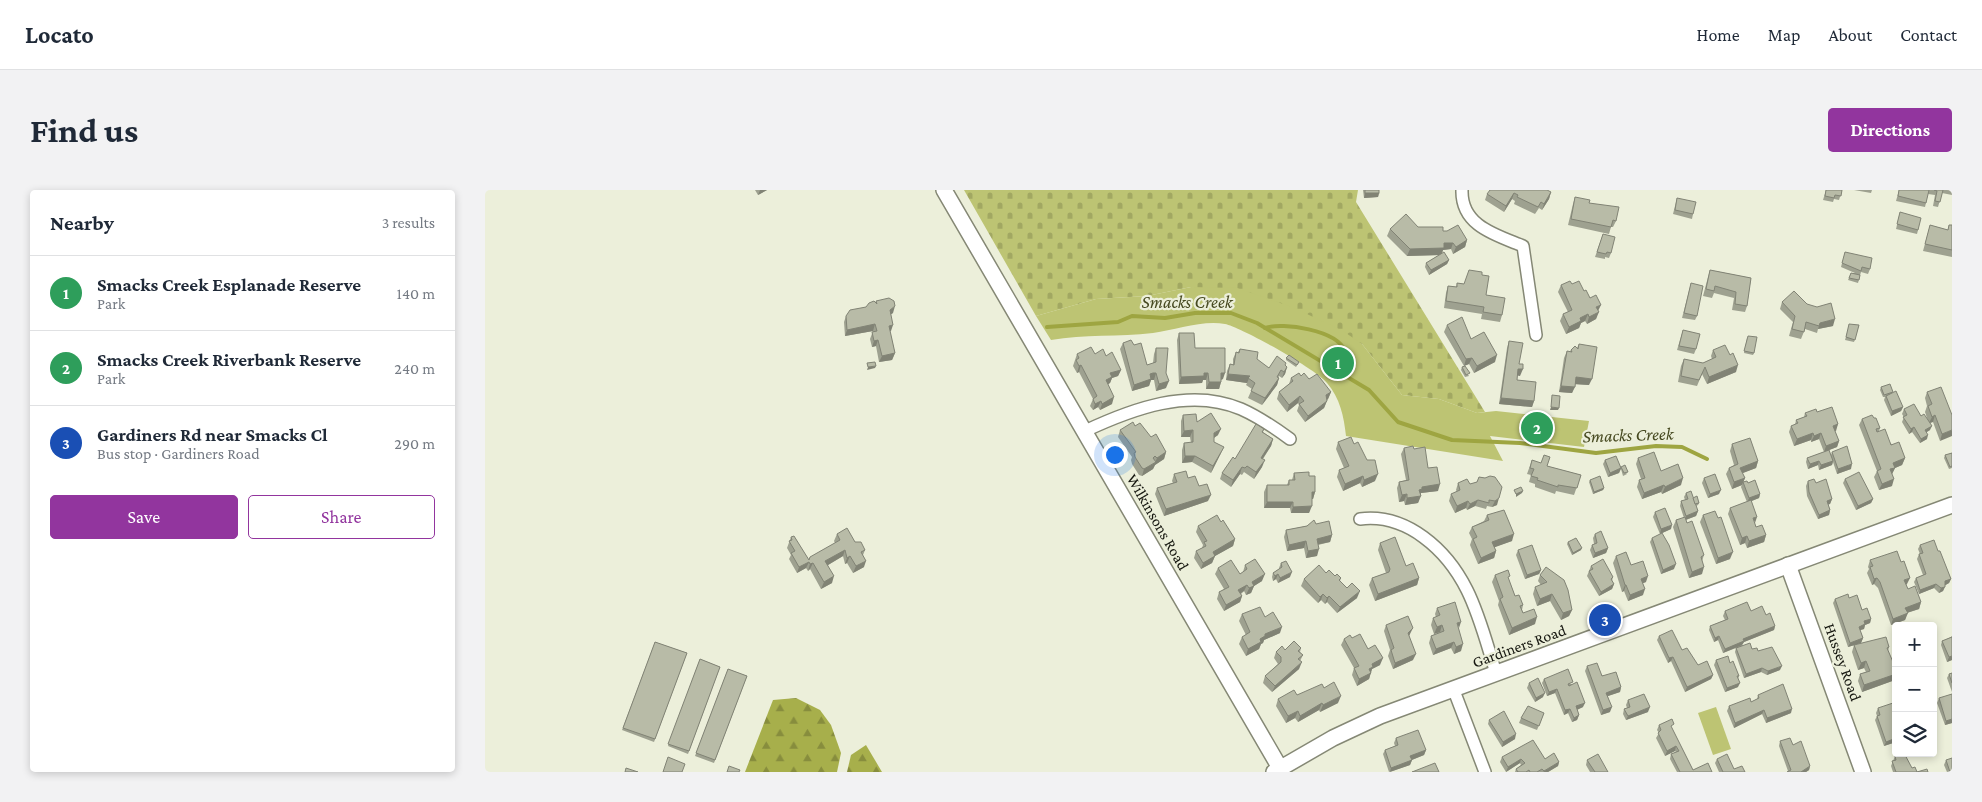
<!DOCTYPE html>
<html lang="en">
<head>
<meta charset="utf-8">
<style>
  :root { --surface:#fff; --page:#f2f2f3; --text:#1f2937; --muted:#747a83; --line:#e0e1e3; --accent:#92359e }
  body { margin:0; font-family:"Crimson Pro",serif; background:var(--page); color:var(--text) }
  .controls { position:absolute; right:15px; bottom:15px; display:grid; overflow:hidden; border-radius:5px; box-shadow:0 2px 8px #0003 }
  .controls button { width:45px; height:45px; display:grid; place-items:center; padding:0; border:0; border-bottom:1px solid var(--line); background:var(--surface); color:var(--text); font:25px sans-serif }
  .you { position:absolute; left:629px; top:264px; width:18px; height:18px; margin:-12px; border:4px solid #fff; border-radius:50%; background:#1a73e8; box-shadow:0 0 0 8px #1a73e833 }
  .badge { display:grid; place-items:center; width:32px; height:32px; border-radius:50%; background:var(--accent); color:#fff; font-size:16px; font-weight:700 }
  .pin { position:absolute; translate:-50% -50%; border:2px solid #fff; box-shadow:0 1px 5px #0006 }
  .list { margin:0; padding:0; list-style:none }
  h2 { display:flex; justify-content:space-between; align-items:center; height:65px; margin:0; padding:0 20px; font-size:21px }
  h2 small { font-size:16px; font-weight:400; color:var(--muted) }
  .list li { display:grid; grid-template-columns:32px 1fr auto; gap:15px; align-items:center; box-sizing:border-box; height:75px; padding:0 20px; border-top:1px solid var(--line) }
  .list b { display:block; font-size:19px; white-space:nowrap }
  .list p { margin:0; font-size:16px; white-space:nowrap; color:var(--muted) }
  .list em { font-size:16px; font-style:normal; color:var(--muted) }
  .actions { display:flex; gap:10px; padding:15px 20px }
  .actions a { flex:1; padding:11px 0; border:1px solid var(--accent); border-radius:5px; text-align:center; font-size:18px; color:var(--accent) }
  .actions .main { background:var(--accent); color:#fff }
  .icon { flex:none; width:28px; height:28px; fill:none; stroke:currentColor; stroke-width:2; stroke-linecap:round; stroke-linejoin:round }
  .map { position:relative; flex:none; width:1467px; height:582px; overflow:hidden; border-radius:5px }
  header { display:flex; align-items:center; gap:30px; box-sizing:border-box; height:70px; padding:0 25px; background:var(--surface); border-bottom:1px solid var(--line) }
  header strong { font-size:24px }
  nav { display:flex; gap:28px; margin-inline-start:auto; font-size:18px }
  .intro { display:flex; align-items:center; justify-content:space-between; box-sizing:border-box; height:120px; padding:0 30px }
  h1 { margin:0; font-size:35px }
  .button { padding:12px 22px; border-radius:5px; background:var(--accent); color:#fff; font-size:18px; font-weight:700 }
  main { display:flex; gap:30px; padding:0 30px }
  aside { flex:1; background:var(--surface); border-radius:5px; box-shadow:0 2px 8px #0003 }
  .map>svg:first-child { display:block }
  .forest { fill:url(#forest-firs) }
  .cemetery { fill:url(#cemetery-stones) }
  .park { fill:#bdc473 }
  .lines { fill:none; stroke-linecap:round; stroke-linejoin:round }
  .stream { stroke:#9ea541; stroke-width:4 }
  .minor-casing { stroke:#858875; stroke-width:14 }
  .tertiary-casing { stroke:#858875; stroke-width:18 }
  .minor { stroke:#fff; stroke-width:11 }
  .tertiary { stroke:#fff; stroke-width:15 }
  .wall { fill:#9ea190 }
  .shaded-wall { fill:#818375 }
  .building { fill:#b8bba7; stroke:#818375 }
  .labels { text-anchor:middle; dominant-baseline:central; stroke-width:4.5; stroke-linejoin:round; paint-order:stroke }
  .street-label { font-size:16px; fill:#161710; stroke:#ecefda }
  .water-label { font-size:18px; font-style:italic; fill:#464920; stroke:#ecefda }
</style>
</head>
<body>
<header>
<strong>Locato</strong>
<nav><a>Home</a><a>Map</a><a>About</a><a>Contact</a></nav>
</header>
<div class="intro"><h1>Find us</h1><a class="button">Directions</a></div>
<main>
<aside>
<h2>Nearby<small>3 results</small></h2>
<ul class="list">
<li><span class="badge" style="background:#2e9e5b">1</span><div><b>Smacks Creek Esplanade Reserve</b><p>Park</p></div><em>140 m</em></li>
<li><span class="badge" style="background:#2e9e5b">2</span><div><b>Smacks Creek Riverbank Reserve</b><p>Park</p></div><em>240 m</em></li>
<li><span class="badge" style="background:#1a4fb4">3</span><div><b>Gardiners Rd near Smacks Cl</b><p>Bus stop · Gardiners Road</p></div><em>290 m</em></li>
</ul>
<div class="actions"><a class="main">Save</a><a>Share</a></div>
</aside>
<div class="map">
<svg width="1467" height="582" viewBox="0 0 1467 582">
  <defs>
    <pattern id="forest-firs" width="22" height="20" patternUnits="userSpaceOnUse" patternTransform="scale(1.25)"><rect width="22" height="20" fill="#a7af4b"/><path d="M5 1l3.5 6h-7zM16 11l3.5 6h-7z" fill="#878d3d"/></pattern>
    <pattern id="cemetery-stones" width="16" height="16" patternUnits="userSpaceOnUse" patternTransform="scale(1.25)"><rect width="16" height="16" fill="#bdc473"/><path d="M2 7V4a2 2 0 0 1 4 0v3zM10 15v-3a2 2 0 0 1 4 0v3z" fill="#a2a862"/></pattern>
  </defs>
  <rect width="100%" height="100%" fill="#ecefda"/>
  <g class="forest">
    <polygon points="311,508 335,520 346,535 356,563 352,582 260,582 288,510"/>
    <polygon points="381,555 397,582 362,582 366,565"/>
  </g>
  <polygon class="cemetery" points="479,0 873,0 871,12 1000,222 992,223 954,209 917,205 877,154 706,97 662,106 611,109 551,126"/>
  <g class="park">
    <path d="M706 97 752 98 807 117 858 141 877 154 917 205 954 209 992 223 1011 221 1104 231 1099 257 1005 246 1018 271 861 246C859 227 855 208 842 193 832 180 756 137 740 134 717 130 691 140 668 143 634 147 599 144 566 150L551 126 611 109 662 106Z"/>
    <polygon points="1231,517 1246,559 1228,565 1213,523"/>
  </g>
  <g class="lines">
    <g class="stream">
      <polyline points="562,137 633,132 647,126 680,128 710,123 746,123 772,133 884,200 913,232 967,250 1035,253 1111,263 1171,256 1197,257 1222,269"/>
      <path d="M780 138C798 132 852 140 860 161 863 169 860 176 857 184"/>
    </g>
    <defs>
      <g id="minor">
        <path d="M977 0C976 36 1011 45 1038 56L1051 145"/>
        <path d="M600 241C647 219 705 197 756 219 774 227 790 238 805 249"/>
        <path d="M875 329C922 323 962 360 982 400 995 426 1002 455 1011 483"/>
        <polyline points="968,498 1000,582"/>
      </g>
      <g id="tertiary">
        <polyline points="459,0 795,578"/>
        <polyline points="1303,375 1378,582"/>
        <polyline points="789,582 848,548 895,526 1467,315"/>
      </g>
    </defs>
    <use href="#minor" class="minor-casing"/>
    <use href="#tertiary" class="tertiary-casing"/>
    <use href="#minor" class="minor"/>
    <use href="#tertiary" class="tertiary"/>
  </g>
  <g class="wall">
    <polygon points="270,0 282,0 273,5"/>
    <polygon points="878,0 894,0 894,3 893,7 879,8"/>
    <polygon points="1341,0 1357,0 1354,10 1349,9 1348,12 1338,10"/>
    <polygon points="1369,0 1387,0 1386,3"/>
    <polygon points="1414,0 1467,0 1467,5 1457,3 1453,17 1448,16 1450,5 1443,4 1440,17 1411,11"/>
    <polygon points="1066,2 1064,9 1057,20 1054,18 1050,24 1029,14 1030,11 1027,9 1019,22 1000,10 1002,4"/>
    <polygon points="1090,7 1104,13 1131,31 1128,37 1126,37 1124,44 1083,35 1088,14"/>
    <polygon points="1192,8 1208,24 1207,29 1188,24"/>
    <polygon points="1415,22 1433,40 1432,44 1411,39"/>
    <polygon points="1445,35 1463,40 1464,35 1467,35 1467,67 1438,61"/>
    <polygon points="933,37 958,41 982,50 980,57 968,64 966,59 958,60 957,64 964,70 962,74 944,85 940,77 941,73 954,65 922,66 902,46 905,39"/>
    <polygon points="1118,44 1126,63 1124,68 1120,67 1120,69 1110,67"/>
    <polygon points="1360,62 1385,79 1383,84 1376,82 1373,93 1363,90 1366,83 1370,83 1356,77"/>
    <polygon points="1225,80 1266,88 1262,116 1260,122 1247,120 1249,108 1229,103 1227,108 1218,106 1223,87"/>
    <polygon points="997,85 1001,105 1017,125 1015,132 996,129 997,124 959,118 961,103 963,96 971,97 972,93 979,94"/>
    <polygon points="1206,93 1212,126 1210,130 1197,128"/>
    <polygon points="1087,94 1099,101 1105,108 1113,121 1111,129 1102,134 1100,131 1096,133 1094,138 1081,144 1075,131 1078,124 1083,122 1073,102 1076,95"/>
    <polygon points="391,111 408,123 406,124 405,142 410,163 407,170 394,172 391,156 387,157 385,149 388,141 360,146 359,132 361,126 391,113"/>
    <polygon points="1297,112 1322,114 1348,136 1333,139 1332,143 1320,139 1316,149 1304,146 1308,132 1295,119"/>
    <polygon points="962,135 986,149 1010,172 989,183 984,174 979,176 959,142"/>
    <polygon points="1374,135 1369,152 1360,150 1364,136"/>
    <polygon points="1198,140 1211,159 1209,164 1192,160"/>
    <polygon points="694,143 710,158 738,189 736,190 736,192 734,199 721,199 721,190 718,190 717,193 694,194 692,150"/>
    <polygon points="1262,148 1269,163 1268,165 1259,163"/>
    <polygon points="1024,151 1034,174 1035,186 1032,185 1032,190 1049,211 1047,217 1014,214 1022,158"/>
    <polygon points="638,153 662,175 668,173 669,164 671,158 681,183 681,198 671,201 669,190 666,190 664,196 647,201 635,159"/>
    <polygon points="1094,154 1104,195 1090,194 1087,203 1074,202 1079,168 1082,161 1085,162 1086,160 1092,158"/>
    <polygon points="755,159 784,178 800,176 802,177 800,184 797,188 794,186 793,188 794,188 792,195 777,215 763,208 767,199 761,195 762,193 741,190 742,181 745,174 748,175 748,169 751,162 753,162"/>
    <polygon points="1228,160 1251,182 1222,194 1217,184 1212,196 1193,192 1196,176 1199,169 1218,173 1227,169 1226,166"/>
    <polygon points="592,164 610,164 621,166 636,180 633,186 627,188 625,193 623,194 627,214 615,220 613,217 608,220 605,216 608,209 594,182 592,183 588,176"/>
    <polygon points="801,168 814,172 811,177 801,170"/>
    <polygon points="977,177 984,186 980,187 976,180"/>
    <polygon points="816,186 824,189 846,202 843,209 842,210 839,218 820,232 812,221 814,215 813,213 802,222 792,209 794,202 804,194 806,188"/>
    <polygon points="1396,197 1407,203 1418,217 1416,221 1406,226 1399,210 1400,207 1398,207 1395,200"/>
    <polygon points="1442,202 1467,225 1455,251 1448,232 1445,233 1445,240 1442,242 1442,249 1435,253 1427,242 1424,244 1417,232 1419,227 1417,224 1419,219 1436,226 1443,231 1440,222 1442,216 1440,208"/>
    <polygon points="1332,222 1353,234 1350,241 1354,251 1352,257 1344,260 1346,265 1347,262 1366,279 1352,284 1348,272 1347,275 1334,280 1333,275 1323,279 1321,272 1322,268 1339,262 1334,249 1326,252 1326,250 1309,256 1304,242 1306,236 1310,235 1311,230 1319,227 1320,223"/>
    <polygon points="698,225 733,245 729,248 729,252 736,263 726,283 707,272 697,273 697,260 699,253 706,253 705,247 696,247 696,231"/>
    <polygon points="1389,228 1395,238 1394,241 1420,268 1417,275 1410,278 1407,284 1407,296 1394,300 1389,287 1392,281 1374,235 1377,229"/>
    <polygon points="650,236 666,247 681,262 679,269 670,275 668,279 657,286 654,285 647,274 646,270 647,267 633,247 635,240"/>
    <polygon points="779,239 778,242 788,249 786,256 778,269 777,277 769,289 759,282 757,285 755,284 746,297 735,289 737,283"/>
    <polygon points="853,252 869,254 890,291 877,297 875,293 858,301 852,287 854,280 859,278 851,259"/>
    <polygon points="1247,254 1273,271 1271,278 1257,283 1260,288 1257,295 1247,299 1241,284 1244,278 1249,275 1245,261"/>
    <polygon points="919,258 929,259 943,278 953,301 936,303 933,313 920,315 919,311 914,312 912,298 914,292 921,290 916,264"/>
    <polygon points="1467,263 1467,278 1464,279 1459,268 1460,265"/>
    <polygon points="1153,268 1176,281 1196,295 1177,304 1176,302 1157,309 1152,297 1154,290 1156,289 1151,274"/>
    <polygon points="1047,270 1062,276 1096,285 1089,305 1071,301 1070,304 1050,297 1050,294 1044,292 1046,285 1042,284"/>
    <polygon points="1120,270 1136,278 1136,277 1142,284 1138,286 1136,279 1134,283 1123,287 1118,274"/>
    <polygon points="809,283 824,286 830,302 828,309 827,309 824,323 806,323 805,318 779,318 779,302 782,295 802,295 804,290 807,290"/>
    <polygon points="689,284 703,288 714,296 723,311 679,326 670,304 672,298 688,293 687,291"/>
    <polygon points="994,287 1000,288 1012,315 1007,317 1002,316 1001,319 990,316 982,320 981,318 970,323 964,311 966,304 972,302 971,300 973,293 985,294 992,292"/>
    <polygon points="1219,288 1234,304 1223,308 1217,293"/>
    <polygon points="1360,289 1388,309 1386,313 1371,320 1358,293"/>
    <polygon points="1105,290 1119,298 1118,300 1108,304 1104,292"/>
    <polygon points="1323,291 1331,293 1347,309 1345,314 1343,314 1345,320 1344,325 1333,329 1322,306 1321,296"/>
    <polygon points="1258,292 1263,293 1275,304 1274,308 1266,311 1269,333 1271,337 1281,345 1279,352 1262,358 1260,353 1255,355 1243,324 1245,318 1262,312 1256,297"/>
    <polygon points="1201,303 1214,313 1213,315 1211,316 1213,321 1211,326 1201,330 1219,365 1217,371 1217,384 1204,388 1188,337 1191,330 1199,328 1195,316 1196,311 1200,310 1199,307"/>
    <polygon points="1170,322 1186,339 1175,344 1168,327"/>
    <polygon points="1002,325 1027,351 1009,357 1011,361 1009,368 993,374 985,355 987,349 984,343 987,337 999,331"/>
    <polygon points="1218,325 1233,328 1245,369 1231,374 1215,332"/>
    <polygon points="736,332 750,349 748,356 730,366 727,373 716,379 709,368 711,361 717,358 718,355 711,342 713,336"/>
    <polygon points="831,334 847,345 845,352 833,355 832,366 821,368 819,358 802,361 799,347 801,340"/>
    <polygon points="352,344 370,352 380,360 378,365 379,377 368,383 362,373 360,374 358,366 343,375 347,393 336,399 325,379 323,381 321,378 312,383 304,369 306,365 302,358 306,347 324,370 350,353 349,351"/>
    <polygon points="1110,344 1123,358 1121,363 1108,368 1105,360 1107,355 1109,354 1108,348"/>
    <polygon points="1167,348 1189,379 1176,384 1165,352"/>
    <polygon points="1083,352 1096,360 1087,365 1082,354"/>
    <polygon points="895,353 934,388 932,395 890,411 884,395 887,388 901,383 893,360"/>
    <polygon points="1435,355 1453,361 1466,389 1464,393 1460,395 1458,401 1454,403 1449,398 1434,404 1429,392 1431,388 1438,385 1432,369 1434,364 1435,364 1433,359"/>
    <polygon points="1033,360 1056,380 1054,384 1040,389 1031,365"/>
    <polygon points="1131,366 1146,375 1161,392 1158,393 1158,405 1143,411 1139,401 1137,402 1128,373"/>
    <polygon points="1385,370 1422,394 1421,395 1423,399 1436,412 1434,419 1422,423 1420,430 1406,435 1393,398 1389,394 1387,395 1382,383 1384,379 1383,377"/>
    <polygon points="796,373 805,387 793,393 791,389 788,391 787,387 788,383 794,379 794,378"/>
    <polygon points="760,375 777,391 769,396 766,403 761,405 759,401 756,404 757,406 755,412 739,421 732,409 734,402 739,399 730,384 733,378 755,384 758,382"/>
    <polygon points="1106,376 1128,387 1127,391 1129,394 1127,399 1114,406 1102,386"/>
    <polygon points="841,383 856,388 855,391 872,408 852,423 842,412 840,414 836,410 833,413 816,396 819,389"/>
    <polygon points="1010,385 1024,390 1030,406 1038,415 1037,420 1038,423 1050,434 1024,445 1013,415 1014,411 1007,392"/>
    <polygon points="1055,385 1087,420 1084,426 1076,430 1065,411 1052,416 1048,404 1050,397 1056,395 1053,391"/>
    <polygon points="1364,408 1386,429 1385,433 1380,435 1379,439 1375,440 1378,448 1376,453 1363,457 1348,413 1350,409"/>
    <polygon points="952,418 973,438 976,461 969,464 966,458 948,465 944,453 946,446 955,442 949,444 946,435 948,428 951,427 950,424"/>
    <polygon points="1240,421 1266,421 1281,425 1290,436 1289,440 1259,452 1257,455 1273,461 1295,480 1282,485 1276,482 1259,488 1250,462 1251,458 1238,463 1233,450 1229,452 1224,440 1225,436 1240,430 1238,426"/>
    <polygon points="757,424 780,427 795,443 779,450 778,453 776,454 774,459 761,466 754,454 757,447 761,445 754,431"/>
    <polygon points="901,435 925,444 924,446 928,470 908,479 903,466 905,460 899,441"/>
    <polygon points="1174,446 1197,460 1213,475 1228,485 1226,489 1200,502 1186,471 1183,473 1172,450"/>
    <polygon points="1467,446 1467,470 1462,472 1456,455 1457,451 1466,447"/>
    <polygon points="867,448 883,459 895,475 887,479 884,489 872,496 867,485 869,478 856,455 859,449"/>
    <polygon points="170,452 202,463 169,552 137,540"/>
    <polygon points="1369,455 1404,457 1403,461 1410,490 1377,502 1373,491 1375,484 1381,482 1379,478 1373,480 1367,462"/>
    <polygon points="816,458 815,462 818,465 815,471 814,479 787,502 778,493 780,486 793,474 789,468 791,462 800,460"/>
    <polygon points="215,469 235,477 203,564 183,556"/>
    <polygon points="1231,470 1245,473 1254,486 1253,489 1253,497 1240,502 1229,475"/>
    <polygon points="1102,476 1136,497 1135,502 1123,506 1125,522 1116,525 1100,481"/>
    <polygon points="243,479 262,486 229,573 210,566"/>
    <polygon points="1467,483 1467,502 1462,488 1464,484"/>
    <polygon points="1059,489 1087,494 1098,517 1092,520 1094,525 1092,530 1087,532 1083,523 1079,525 1070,503 1062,506 1057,493"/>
    <polygon points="1044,493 1058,507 1050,512 1042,498"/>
    <polygon points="839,498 853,513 835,522 834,520 813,532 810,528 801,533 791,516 793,509 812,505"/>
    <polygon points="1273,505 1306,523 1281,533 1277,524 1249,538 1242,521 1244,516 1266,512 1272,509"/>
    <polygon points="1454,508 1467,533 1460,535 1452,513"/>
    <polygon points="1143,510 1163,522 1141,530 1138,524 1139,519 1142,518 1141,515"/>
    <polygon points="1393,518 1411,552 1399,556 1390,530 1392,526 1391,523"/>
    <polygon points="1059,523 1052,540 1034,533 1036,528"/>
    <polygon points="1004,530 1030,549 1017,557 1003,534"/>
    <polygon points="1174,535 1188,539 1187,539 1208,580 1227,582 1192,582 1185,569 1186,564 1191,562 1190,561 1180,566 1171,548 1174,543 1172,540"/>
    <polygon points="911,548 941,560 939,565 927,570 925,575 904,582 898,564 900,560 910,556 909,553"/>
    <polygon points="1295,551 1308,555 1325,576 1324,580 1321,582 1302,582 1303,581 1294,556"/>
    <polygon points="1410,566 1432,582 1443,582 1408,582 1406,576"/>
    <polygon points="1017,567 1060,569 1074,572 1073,576 1063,582 1030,582 1031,579 1036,575 1035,573 1021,582 1015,572"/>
    <polygon points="1232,569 1249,579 1260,582 1234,582 1230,573"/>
    <polygon points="1102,570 1123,582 1105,582 1101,575"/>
    <polygon points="1461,570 1467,582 1462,582 1459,575"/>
  </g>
  <g class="shaded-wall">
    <polygon points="275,0 282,0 273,5"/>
    <polygon points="1066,2 1064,9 1057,20 1059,14"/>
    <polygon points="880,3 894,3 893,7 879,8"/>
    <polygon points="1029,3 1027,9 1019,22 1021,16"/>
    <polygon points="982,50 980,57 968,64 971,57"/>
    <polygon points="959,53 968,53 966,59 958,60 956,65 922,66 925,59"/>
    <polygon points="964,70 962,74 944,85 946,80"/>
    <polygon points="1116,115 1113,121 1111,117"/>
    <polygon points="410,116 408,123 403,126 405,120"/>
    <polygon points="1114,122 1111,129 1102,134 1104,127"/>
    <polygon points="1103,124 1100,131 1096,133 1094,138 1081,144 1084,137 1095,128"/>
    <polygon points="1350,129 1348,136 1333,139 1335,133"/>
    <polygon points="390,134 388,141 360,146 362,140"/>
    <polygon points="408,135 406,141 402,142 404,136"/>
    <polygon points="393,150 391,156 387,157 389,151"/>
    <polygon points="410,163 407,170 394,172 397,166"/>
    <polygon points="1012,165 1010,172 989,183 992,176"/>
    <polygon points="987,168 984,174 979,176 981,169"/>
    <polygon points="596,175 594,182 592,183 594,176"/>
    <polygon points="1253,175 1251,182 1222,194 1224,187"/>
    <polygon points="391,176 390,178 382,180 383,177"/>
    <polygon points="802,177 800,184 797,188 799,182"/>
    <polygon points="1033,179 1038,179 1035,186 1031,185"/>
    <polygon points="636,180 633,186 627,188 625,193 618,197 621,190 625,183"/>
    <polygon points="668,183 671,183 669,190 666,190 664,196 647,201 649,195 665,184"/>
    <polygon points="719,183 723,183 721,190 718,190 717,193 694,194 696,187"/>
    <polygon points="736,183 740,183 738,189 734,190"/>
    <polygon points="743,184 765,186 762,193 741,190"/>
    <polygon points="1091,187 1107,189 1104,195 1088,194"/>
    <polygon points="794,188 792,195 777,215 780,208"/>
    <polygon points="684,191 681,198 671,201 674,194"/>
    <polygon points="724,192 736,192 734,199 721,199"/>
    <polygon points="1076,196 1090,197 1087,203 1074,202"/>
    <polygon points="846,202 843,209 839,212 841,205"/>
    <polygon points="815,206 813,213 802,222 804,215"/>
    <polygon points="629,207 627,214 615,220 617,214"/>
    <polygon points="1016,208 1049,211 1047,217 1014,214"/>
    <polygon points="616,211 613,217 608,220 610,214"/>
    <polygon points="842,211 839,218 820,232 823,226"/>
    <polygon points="1066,217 1074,218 1073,220 1065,220"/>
    <polygon points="1418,217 1416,221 1406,226 1407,221"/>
    <polygon points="1450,225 1448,232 1444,233 1447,227"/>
    <polygon points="1353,234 1351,241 1346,242 1348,236"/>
    <polygon points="1447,236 1445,240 1438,244 1440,240"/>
    <polygon points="1429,237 1427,242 1424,244 1426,239"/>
    <polygon points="736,239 733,245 727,249 729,243"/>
    <polygon points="708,240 705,247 696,247 699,241"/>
    <polygon points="1467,240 1467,246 1455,251 1457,244"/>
    <polygon points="1328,243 1326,250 1309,256 1312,249"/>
    <polygon points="1336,243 1334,249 1326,252 1329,246"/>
    <polygon points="1443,245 1442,249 1435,253 1436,249"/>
    <polygon points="788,249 786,256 774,274 776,268"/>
    <polygon points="1354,251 1352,257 1339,262 1341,256"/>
    <polygon points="739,257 726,283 728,276"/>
    <polygon points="681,262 679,269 670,275 668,279 657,286 659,279 670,273 672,268"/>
    <polygon points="700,266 710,266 707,272 697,273"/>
    <polygon points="1420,268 1417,275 1410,278 1407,284 1403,286 1408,273"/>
    <polygon points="780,270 777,277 769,289 771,282"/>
    <polygon points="1273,271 1271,278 1253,285 1255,278"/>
    <polygon points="1334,271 1333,275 1323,279 1325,274"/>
    <polygon points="1348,271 1347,275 1334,280 1336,275"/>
    <polygon points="1367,274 1366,279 1352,284 1353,279"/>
    <polygon points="757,277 755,284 746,297 748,290"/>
    <polygon points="1136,278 1134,283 1123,287 1125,283"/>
    <polygon points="893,284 890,291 877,297 879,290"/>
    <polygon points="878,286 875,293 858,301 860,294"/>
    <polygon points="1198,288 1196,295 1177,304 1180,297"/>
    <polygon points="1260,288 1257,295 1247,299 1249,292"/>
    <polygon points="1409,289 1407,296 1394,300 1397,294"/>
    <polygon points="955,294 953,301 936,303 935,306 934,300 937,297"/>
    <polygon points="1179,295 1176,302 1157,309 1159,303"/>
    <polygon points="1119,298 1118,300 1108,304 1109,302"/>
    <polygon points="1236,300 1234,304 1223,308 1225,304"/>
    <polygon points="1038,301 1037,303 1031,307 1031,304"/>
    <polygon points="827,302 830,302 828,309 824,309"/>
    <polygon points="922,304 919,311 914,312 917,305"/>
    <polygon points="1275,304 1274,308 1262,313 1264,308"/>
    <polygon points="726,305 723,311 679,326 681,319"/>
    <polygon points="936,306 933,313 920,315 922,308"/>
    <polygon points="1014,308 1012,315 1007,317 1010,311"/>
    <polygon points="1347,309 1345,314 1340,316 1342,311"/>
    <polygon points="1388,309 1386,313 1371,320 1373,316"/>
    <polygon points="993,310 990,316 982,320 985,314"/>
    <polygon points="983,311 981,318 970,323 972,316"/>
    <polygon points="782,312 808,312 805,318 779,318"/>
    <polygon points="827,316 824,323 806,323 808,317"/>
    <polygon points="1345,320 1344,325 1333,329 1334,325"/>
    <polygon points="1213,321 1211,326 1200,330 1201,326"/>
    <polygon points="1272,327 1270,333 1268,328"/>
    <polygon points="1187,335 1186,339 1175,344 1176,339"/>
    <polygon points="1029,344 1027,351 1005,359 1007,352"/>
    <polygon points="847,345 845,352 830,355 832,349"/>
    <polygon points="1281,345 1279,352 1262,358 1264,351"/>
    <polygon points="1262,346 1260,353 1255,355 1257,348"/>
    <polygon points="750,349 748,356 730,366 727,373 716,379 718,373 728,362"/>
    <polygon points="821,351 819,358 802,361 804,355"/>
    <polygon points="1097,358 1096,360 1087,365 1088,363"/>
    <polygon points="1123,358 1121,363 1108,368 1110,363"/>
    <polygon points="834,359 832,366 821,368 823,361"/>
    <polygon points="360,360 358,366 338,378 340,371"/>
    <polygon points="1011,361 1009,368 993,374 996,368"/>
    <polygon points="1248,362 1245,369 1231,374 1233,368"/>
    <polygon points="365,366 362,373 360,374 362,368"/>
    <polygon points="381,371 379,377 368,383 371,376"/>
    <polygon points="324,372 321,378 312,383 314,377"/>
    <polygon points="328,373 325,379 323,381 325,374"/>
    <polygon points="1191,374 1189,379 1176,384 1178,380"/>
    <polygon points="1219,377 1217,384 1204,388 1207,382"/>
    <polygon points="1056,380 1054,384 1040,389 1042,385"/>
    <polygon points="807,382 805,387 793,393 795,388"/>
    <polygon points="780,384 777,391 769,396 766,403 761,405 767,392"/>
    <polygon points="793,384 791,389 788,391 790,386"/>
    <polygon points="349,386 347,393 336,399 339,392"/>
    <polygon points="1163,386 1161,392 1153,395 1156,389"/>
    <polygon points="934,388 932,395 890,411 893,404"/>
    <polygon points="1392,388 1389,394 1387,395 1389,389"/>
    <polygon points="1425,388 1422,394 1417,396 1419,390"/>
    <polygon points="1466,389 1464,393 1459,396 1460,391"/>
    <polygon points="1129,394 1127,399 1114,406 1116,402"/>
    <polygon points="1451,394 1449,398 1434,404 1435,400"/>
    <polygon points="762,395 759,401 751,406 753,400"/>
    <polygon points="1140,395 1141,395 1139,401 1137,402"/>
    <polygon points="1460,397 1458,401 1454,403 1456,398"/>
    <polygon points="1160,399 1158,405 1143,411 1145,405"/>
    <polygon points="875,401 872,408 852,423 855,417"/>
    <polygon points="838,404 836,410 833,413 835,407"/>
    <polygon points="1067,404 1065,411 1052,416 1055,409"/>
    <polygon points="757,406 755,412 739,421 741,415"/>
    <polygon points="844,406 842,412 840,414 842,408"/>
    <polygon points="1436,412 1434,419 1418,424 1420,418"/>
    <polygon points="1087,420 1084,426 1076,430 1078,423"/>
    <polygon points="1423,423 1420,430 1406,435 1408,429"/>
    <polygon points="1052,427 1050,434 1024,445 1027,438"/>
    <polygon points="1386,429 1385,433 1380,435 1379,439 1372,441 1374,437 1379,431"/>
    <polygon points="976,432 974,438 972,433"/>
    <polygon points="957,435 955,442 949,444 952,437"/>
    <polygon points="1290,436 1289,440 1259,452 1257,455 1238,463 1240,459 1258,449"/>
    <polygon points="797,437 795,443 779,450 778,453 776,454 774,459 761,466 763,459 780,444"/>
    <polygon points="928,438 925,444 921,450 923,443"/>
    <polygon points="1234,446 1233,450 1229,452 1230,448"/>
    <polygon points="1378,448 1376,453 1363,457 1365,453"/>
    <polygon points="969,452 966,458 948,465 951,459"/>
    <polygon points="978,454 976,461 969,464 971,457"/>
    <polygon points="931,464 928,470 908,479 910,473"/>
    <polygon points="1467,466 1467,470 1462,472 1464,467"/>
    <polygon points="1188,467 1186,471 1183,473 1184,468"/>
    <polygon points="898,468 895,475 887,479 884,489 872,496 874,489 887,474"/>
    <polygon points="1381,471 1379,478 1373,480 1376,473"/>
    <polygon points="817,472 814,479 787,502 790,496"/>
    <polygon points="1297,476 1295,480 1282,485 1283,481"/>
    <polygon points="1277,478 1276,482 1259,488 1261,484"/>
    <polygon points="1411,484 1410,490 1377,502 1379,495"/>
    <polygon points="1228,485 1226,489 1200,502 1202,497"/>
    <polygon points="1255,493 1253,497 1240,502 1242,498"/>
    <polygon points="1136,497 1135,502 1120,507 1121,503"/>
    <polygon points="1072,499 1070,503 1062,506 1064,502"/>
    <polygon points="1060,503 1058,507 1050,512 1051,508"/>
    <polygon points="856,506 853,513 835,522 838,515"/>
    <polygon points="837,513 834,520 813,532 815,526"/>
    <polygon points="1100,513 1098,517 1089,521 1091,516"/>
    <polygon points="1127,517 1125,522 1116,525 1118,520"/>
    <polygon points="1165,517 1163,522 1141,530 1143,526"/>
    <polygon points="1085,519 1083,523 1079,525 1080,520"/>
    <polygon points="1307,519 1306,523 1281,533 1282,528"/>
    <polygon points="1279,520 1277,524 1249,538 1250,533"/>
    <polygon points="813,521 810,528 801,533 803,526"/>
    <polygon points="1094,525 1092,530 1087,532 1089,528"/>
    <polygon points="1467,529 1467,533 1460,535 1461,531"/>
    <polygon points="1031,544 1030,549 1017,557 1018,552"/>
    <polygon points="1411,548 1411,552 1399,556 1401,552"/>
    <polygon points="1191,556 1190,561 1180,566 1182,561"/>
    <polygon points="941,560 939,565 924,571 925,566"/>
    <polygon points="1036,569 1035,573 1021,582 1023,577"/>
    <polygon points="927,570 925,575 905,582 906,578"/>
    <polygon points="1074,572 1073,576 1063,582 1058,582"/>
    <polygon points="1325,576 1324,580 1321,582 1316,582"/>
  </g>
  <g class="building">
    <rect x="880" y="0" width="14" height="3"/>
    <polygon points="1005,0 1062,0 1066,2 1059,14 1056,12 1053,17 1032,7 1033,5 1029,3 1021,16 1002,4"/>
    <polygon points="1341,0 1357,0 1356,6 1350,5 1349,8 1340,6"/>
    <polygon points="1414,0 1444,0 1441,13 1413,6"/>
    <polygon points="1449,0 1458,0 1455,12 1450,11 1452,1"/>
    <polygon points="1090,7 1105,10 1104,13 1134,17 1131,31 1128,30 1126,37 1086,29"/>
    <polygon points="1192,8 1211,12 1208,24 1190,20"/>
    <polygon points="1415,22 1436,28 1433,40 1412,34"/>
    <polygon points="921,24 933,37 958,37 958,41 962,41 973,35 982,50 971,57 968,53 959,53 959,58 925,59 905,39"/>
    <polygon points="1445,35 1463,40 1464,35 1467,35 1467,60 1440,54"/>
    <polygon points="1118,44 1130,47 1126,63 1122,62 1121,64 1112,62"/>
    <polygon points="959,62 964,70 946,80 941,73"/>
    <polygon points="1360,62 1387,68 1385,79 1377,77 1376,81 1357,73"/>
    <polygon points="984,80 997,82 997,85 1004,86 1001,105 1020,108 1017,125 998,122 999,117 961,111 963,96 972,97 972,93 979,94"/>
    <polygon points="1225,80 1266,88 1262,116 1250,114 1251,102 1230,96 1229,101 1221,99"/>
    <polygon points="1366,83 1375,85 1374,90 1364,88"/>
    <polygon points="1085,91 1087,94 1094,91 1099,101 1101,100 1105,108 1111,105 1116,115 1111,117 1114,122 1104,127 1103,124 1095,128 1096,131 1084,137 1078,124 1087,120 1076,95"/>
    <polygon points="1206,93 1218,96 1212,126 1199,123"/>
    <polygon points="1309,101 1322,114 1332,117 1346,113 1350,129 1335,133 1334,136 1321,132 1319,142 1307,139 1310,126 1297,112"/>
    <polygon points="404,108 409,111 410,116 405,120 408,135 404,136 410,163 397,166 393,150 389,151 387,142 392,141 390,134 362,140 361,126 365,120 381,117 384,113 389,111 392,114 391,111"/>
    <polygon points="977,127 986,149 999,142 1012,165 992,176 987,168 981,169 962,135"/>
    <polygon points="1364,134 1374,135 1370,150 1361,147"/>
    <polygon points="1198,140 1215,144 1211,159 1194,156"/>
    <polygon points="694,143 709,143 710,158 740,158 740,183 736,183 736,192 724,192 723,183 719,183 719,186 696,187"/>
    <polygon points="1263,146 1272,147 1269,163 1259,161"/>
    <polygon points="646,150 649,155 656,153 662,175 671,172 671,158 683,158 681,183 684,191 674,194 671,183 668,183 665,184 666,189 649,195 638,153"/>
    <polygon points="1024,151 1038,153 1034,174 1038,174 1038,179 1033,179 1032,190 1051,192 1049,211 1016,208"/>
    <polygon points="1094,154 1112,157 1107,189 1091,187 1090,197 1076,196 1082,161 1087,162 1086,160 1090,156 1093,159"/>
    <polygon points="1240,155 1245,165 1248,163 1253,175 1224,187 1220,177 1214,190 1196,186 1199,169 1218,173 1231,167 1228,160"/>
    <polygon points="606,157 610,164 618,159 621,166 627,162 636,180 625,183 627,187 621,190 629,207 617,214 616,211 610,214 608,209 612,206 596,175 594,176 591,170 594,168 592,164"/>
    <polygon points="755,159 773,162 772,169 784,178 792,166 801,173 800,175 802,177 799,182 796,180 792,187 794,188 780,208 766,201 770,193 763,188 765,186 743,184 745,174 749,175 751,162 754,163"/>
    <polygon points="804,165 814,172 812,175 801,168"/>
    <polygon points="390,172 391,176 383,177 382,173"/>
    <polygon points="980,176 985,183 981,185 977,177"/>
    <polygon points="814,183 816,186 819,183 824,189 832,184 846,202 841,205 842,211 823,226 814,214 819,211 815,206 804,215 794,202 808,191 806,188"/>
    <polygon points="1405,194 1408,202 1399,205 1396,197"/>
    <polygon points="1456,197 1467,225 1467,240 1457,244 1450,225 1447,227 1443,216 1447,214 1442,202"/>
    <polygon points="1411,201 1418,217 1407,221 1401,206"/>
    <polygon points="1067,205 1075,206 1074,218 1066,217"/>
    <polygon points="1429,214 1436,226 1439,224 1447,236 1440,240 1443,245 1436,249 1429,237 1426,239 1418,227 1422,225 1419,219"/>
    <polygon points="1347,217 1353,234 1348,236 1354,251 1341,256 1336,243 1329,246 1328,243 1312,249 1306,236 1313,233 1311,230 1322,226 1320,223 1331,219 1332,222"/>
    <polygon points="726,223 736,239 729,243 729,252 739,257 728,276 710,266 700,266 699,253 708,252 708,240 699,241 698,225 711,224 712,232"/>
    <polygon points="1387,225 1389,228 1391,228 1395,238 1391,239 1392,242 1400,239 1406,255 1414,252 1420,268 1408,273 1410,278 1405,279 1409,289 1397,294 1392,281 1396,279 1377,229"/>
    <polygon points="648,232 650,236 655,233 666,247 671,244 681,262 672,268 670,266 668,268 671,272 659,279 657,278 650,267 649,263 651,262 635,240"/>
    <polygon points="771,234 779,239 777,242 788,249 776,268 780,270 771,282 762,276 760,278 757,277 748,290 737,283 748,267 750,269"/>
    <polygon points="866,247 869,254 873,252 882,270 890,270 893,284 879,290 878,286 860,294 854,280 864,276 853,252"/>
    <polygon points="1265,248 1273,271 1255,278 1260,288 1249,292 1244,278 1253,274 1247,254"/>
    <polygon points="928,256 929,259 940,257 943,278 952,277 955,294 937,297 937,299 934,300 936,306 922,308 922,304 917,305 914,292 924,290 919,258"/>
    <polygon points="1362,256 1367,274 1353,279 1347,262"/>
    <polygon points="1344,260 1348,271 1336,275 1334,271 1325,274 1322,268"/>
    <polygon points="1169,262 1176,281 1193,274 1198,288 1180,297 1179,295 1159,303 1154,290 1160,288 1153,268"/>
    <polygon points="1467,263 1467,276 1465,277 1460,265"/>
    <polygon points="1059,265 1065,267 1062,276 1096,285 1092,298 1073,295 1073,297 1052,290 1053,288 1046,286 1049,279 1045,278 1047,270 1056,273"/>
    <polygon points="1131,266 1136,278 1125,283 1120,270"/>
    <polygon points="1140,275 1143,282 1139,283 1136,277"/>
    <polygon points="701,281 703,288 710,286 714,296 722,294 726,305 681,319 672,298 692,292 689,284"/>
    <polygon points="824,282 824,286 830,286 830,302 827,302 827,316 808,317 808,312 782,312 782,295 804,295 804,290 810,290 809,283"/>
    <polygon points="1374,282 1388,309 1373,316 1360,289"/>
    <polygon points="1230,284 1236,300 1225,304 1219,288"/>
    <polygon points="1005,286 1010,287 1017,297 1014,308 1010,311 1004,310 1004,313 993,310 985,314 983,311 972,316 966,304 975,300 973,293 982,289 985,294 992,292 994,287 1000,288"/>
    <polygon points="1115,286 1119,298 1109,302 1105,290"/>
    <polygon points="1329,289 1331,293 1341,289 1347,309 1342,311 1345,320 1334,325 1324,302 1323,291"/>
    <polygon points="1270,290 1275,304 1264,308 1258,292 1262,291 1263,293"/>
    <polygon points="1036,297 1038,301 1031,304 1029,300"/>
    <polygon points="1206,301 1213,321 1201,326 1196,311 1203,309 1201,303"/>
    <polygon points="1212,306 1214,313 1210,314 1208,308"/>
    <polygon points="1266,310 1272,327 1268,328 1271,337 1277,335 1281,345 1264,351 1262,346 1257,348 1245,318"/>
    <polygon points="1180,318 1187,335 1176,339 1170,322"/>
    <polygon points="1019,320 1029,344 1007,352 1011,361 996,368 988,349 992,347 987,337 1004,330 1002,325"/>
    <polygon points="1230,321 1233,328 1236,327 1248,362 1233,368 1218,325"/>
    <polygon points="732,325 736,332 738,330 750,349 728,362 730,366 718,373 711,361 721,356 719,352 722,351 713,336"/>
    <polygon points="1200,327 1202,333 1207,331 1219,365 1216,367 1219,377 1207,382 1191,330"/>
    <polygon points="829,330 831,334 844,331 847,345 832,349 834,359 823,361 821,351 804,355 801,340 822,336"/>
    <polygon points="362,338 370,352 376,352 380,360 376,362 381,371 371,376 365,366 362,368 360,360 340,371 349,386 339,392 328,373 325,374 324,372 314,377 306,363 310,361 304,351 307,350 306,347 309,346 324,370 325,367 355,350 352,344"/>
    <polygon points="1116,341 1123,358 1110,363 1107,355 1112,353 1110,344"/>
    <polygon points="1177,343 1184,355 1191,374 1178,380 1167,348"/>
    <polygon points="910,347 921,376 928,373 934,388 893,404 887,388 904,382 905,379 895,353"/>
    <polygon points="1091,348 1097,358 1088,363 1083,352"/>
    <polygon points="1449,350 1453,361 1455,361 1466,389 1460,391 1460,397 1456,398 1451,394 1435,400 1431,388 1441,384 1434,364 1438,363 1435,355"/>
    <polygon points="1047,355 1056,380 1042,385 1033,360"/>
    <polygon points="1412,361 1416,372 1419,371 1425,388 1419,390 1423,399 1430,396 1436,412 1420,418 1423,423 1408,429 1395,392 1392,388 1389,389 1385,377 1388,376 1385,370"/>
    <polygon points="1141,362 1146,375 1158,371 1163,386 1156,389 1160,399 1145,405 1141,395 1140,395 1131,366"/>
    <polygon points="770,369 780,384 767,392 769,396 764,398 762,395 753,400 757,406 741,415 734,402 744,397 733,378 746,370 755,384 762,379 760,375"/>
    <polygon points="1118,369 1128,387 1126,389 1129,394 1116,402 1104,381 1108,379 1106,376"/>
    <polygon points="801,371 807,382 795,388 793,384 790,386 788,383 797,377 796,373"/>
    <polygon points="834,375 841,383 844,380 850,386 852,384 856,388 854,390 862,398 867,393 875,401 855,417 844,406 842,408 838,404 835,407 819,389"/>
    <polygon points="1061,377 1079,390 1083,400 1087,420 1078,423 1067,404 1055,409 1050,397 1062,392 1055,385"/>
    <polygon points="1023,380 1025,386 1023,387 1030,406 1034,405 1038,415 1035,416 1038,423 1049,419 1052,427 1027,438 1015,409 1018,407 1010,385"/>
    <polygon points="1363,404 1364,408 1372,405 1377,420 1382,418 1386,429 1379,431 1380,434 1374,437 1378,448 1365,453 1350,409"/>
    <polygon points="970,412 976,432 972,433 978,454 971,457 969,452 951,459 946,446 959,441 957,435 952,437 948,428 955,425 952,418"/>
    <polygon points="1262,412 1266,421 1277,416 1281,425 1285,423 1290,436 1258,449 1259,451 1240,459 1234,446 1230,448 1225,436 1243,429 1240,421"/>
    <polygon points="775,417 780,427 788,422 797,437 780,444 780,446 775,449 776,452 763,459 757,447 765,442 757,424"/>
    <polygon points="923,426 928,438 923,443 931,464 910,473 906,460 909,458 901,435"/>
    <polygon points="1187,440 1197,460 1202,458 1213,475 1222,471 1228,485 1202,497 1188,467 1184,468 1174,446"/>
    <polygon points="875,444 883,459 890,455 898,468 887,474 888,477 884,479 886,483 874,489 869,478 874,476 859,449 865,445 867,448"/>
    <polygon points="1401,447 1404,457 1402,458 1411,479 1411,484 1379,495 1375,484 1385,481 1381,471 1376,473 1369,455"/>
    <polygon points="1467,447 1467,466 1464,467 1457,451"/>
    <polygon points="809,451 816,458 813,461 818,465 813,469 817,472 790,496 780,486 796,472 796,467 791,462 797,456 800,460"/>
    <polygon points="170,452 202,463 170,549 138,538"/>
    <polygon points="1265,453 1267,459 1272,458 1273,461 1287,457 1297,476 1283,481 1277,478 1261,484 1251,458"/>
    <polygon points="1243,466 1245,473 1248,471 1254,486 1252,486 1255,493 1242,498 1231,470"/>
    <polygon points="215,469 235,477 204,561 183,554"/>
    <polygon points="1112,473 1117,486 1131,482 1136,497 1121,503 1127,517 1118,520 1102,476"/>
    <polygon points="243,479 262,486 230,570 211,563"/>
    <polygon points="1083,479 1088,492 1083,494 1084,496 1092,492 1100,513 1091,516 1094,525 1089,528 1085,519 1080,520 1072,499 1064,502 1059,489"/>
    <polygon points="1467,483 1467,493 1464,484"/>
    <polygon points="1053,488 1060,503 1051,508 1044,493"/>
    <polygon points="849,492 856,506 838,515 837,513 815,526 813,521 803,526 793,509 809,500 812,505 837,494 839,498"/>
    <polygon points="1298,494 1307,519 1282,528 1279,520 1250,533 1244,516 1265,508 1266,512 1274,508 1273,505"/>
    <polygon points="1159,504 1165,517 1143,526 1139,519 1145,517 1143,510"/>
    <polygon points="1467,504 1467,529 1461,531 1454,508"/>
    <polygon points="1411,512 1411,548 1401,552 1392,526 1395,525 1393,518"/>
    <polygon points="1043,516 1059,523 1054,536 1036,528"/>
    <polygon points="1019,521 1031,544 1018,552 1004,530"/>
    <polygon points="1187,529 1189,534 1186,536 1208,580 1223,573 1227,582 1195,582 1186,564 1194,561 1191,556 1182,561 1173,543 1176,540 1174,535"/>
    <polygon points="933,540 941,560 925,566 927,570 906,578 900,560 913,555 911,548"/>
    <polygon points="1305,548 1308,555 1316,551 1325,576 1316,582 1302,582 1306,580 1295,551"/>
    <polygon points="1048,550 1060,569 1069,563 1074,572 1059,581 1057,579 1052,582 1045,582 1044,580 1041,582 1033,582 1031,579 1040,573 1036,569 1023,577 1017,567"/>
    <polygon points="1419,563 1427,578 1430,577 1432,582 1442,579 1443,582 1411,582 1407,571 1411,570 1410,566"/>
    <polygon points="1113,564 1123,582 1110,582 1102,570"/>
    <polygon points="1242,564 1249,579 1257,576 1260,582 1238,582 1232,569"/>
    <polygon points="183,567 200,574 197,582 178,582"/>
    <polygon points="1467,568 1467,582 1465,582 1461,570"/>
    <polygon points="950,573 954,582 927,582"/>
    <polygon points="244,576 255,580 254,582 242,582"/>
    <polygon points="141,578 153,582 140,582"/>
  </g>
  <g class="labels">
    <g class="street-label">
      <text transform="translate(673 332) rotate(60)">Wilkinsons Road</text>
      <text transform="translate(1034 456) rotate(-20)">Gardiners Road</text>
      <text transform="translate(1358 472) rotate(70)">Hussey Road</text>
    </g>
    <g class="water-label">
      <text x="702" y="112">Smacks Creek</text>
      <text transform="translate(1143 245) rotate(-2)">Smacks Creek</text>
    </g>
  </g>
</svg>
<div class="controls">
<button>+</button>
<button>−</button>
<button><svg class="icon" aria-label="layers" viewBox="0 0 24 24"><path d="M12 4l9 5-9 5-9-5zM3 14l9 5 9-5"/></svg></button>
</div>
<div class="you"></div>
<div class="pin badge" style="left:853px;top:173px;background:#2e9e5b">1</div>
<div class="pin badge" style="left:1052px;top:238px;background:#2e9e5b">2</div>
<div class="pin badge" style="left:1120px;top:430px;background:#1a4fb4">3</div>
</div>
</main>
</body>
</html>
